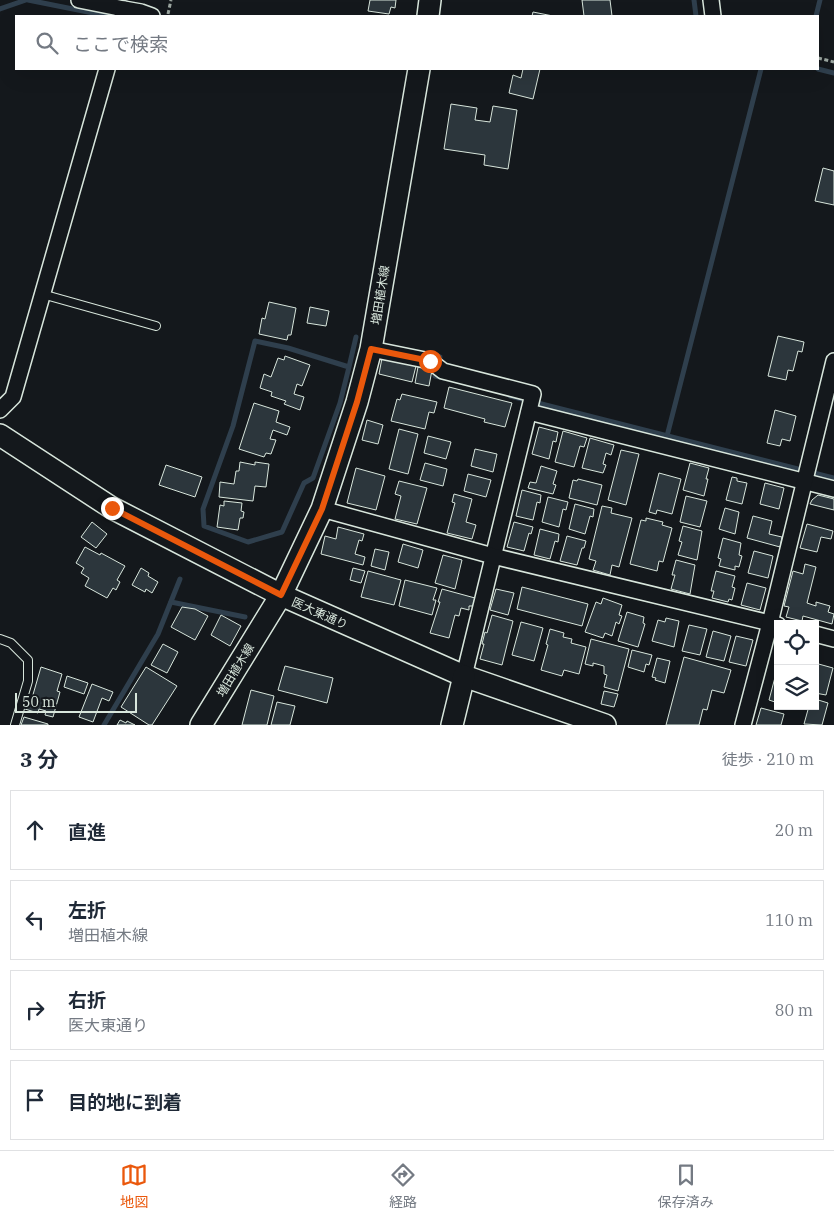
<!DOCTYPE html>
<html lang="ja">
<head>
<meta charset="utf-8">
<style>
  :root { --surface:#fff; --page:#f6f6f7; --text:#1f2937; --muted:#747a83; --line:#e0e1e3; --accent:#ea580c }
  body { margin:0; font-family:"IBM Plex Serif","Noto Sans JP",serif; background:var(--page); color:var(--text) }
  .controls { position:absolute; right:15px; bottom:15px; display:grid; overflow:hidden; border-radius:0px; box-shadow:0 5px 20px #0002 }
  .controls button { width:45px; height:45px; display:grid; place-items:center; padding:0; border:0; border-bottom:1px solid var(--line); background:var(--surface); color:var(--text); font:25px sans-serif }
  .scale { position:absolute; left:15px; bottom:12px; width:122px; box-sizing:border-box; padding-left:5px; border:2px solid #d8e6dc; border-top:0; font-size:14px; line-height:18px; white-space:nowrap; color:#d8e6dc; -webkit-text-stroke:4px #14181c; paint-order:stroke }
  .stop { position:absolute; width:15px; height:15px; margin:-11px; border:4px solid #ea580c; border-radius:50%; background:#fff }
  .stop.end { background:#ea580c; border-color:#fff; box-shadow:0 1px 5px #0008 }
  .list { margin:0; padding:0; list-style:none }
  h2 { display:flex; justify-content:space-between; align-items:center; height:65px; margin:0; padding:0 20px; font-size:21px }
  h2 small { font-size:16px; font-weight:400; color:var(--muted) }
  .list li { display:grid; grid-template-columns:32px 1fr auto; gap:15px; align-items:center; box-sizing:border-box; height:80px; margin:0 10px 10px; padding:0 10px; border:1px solid var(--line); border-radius:0px }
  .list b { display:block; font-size:19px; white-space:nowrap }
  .list p { margin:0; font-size:16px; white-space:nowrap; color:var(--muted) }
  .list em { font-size:16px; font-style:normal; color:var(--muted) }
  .icon { flex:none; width:28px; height:28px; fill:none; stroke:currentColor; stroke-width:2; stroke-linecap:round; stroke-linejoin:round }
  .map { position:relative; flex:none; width:834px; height:725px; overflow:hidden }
  .search { position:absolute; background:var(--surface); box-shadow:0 5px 20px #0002; left:15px; right:15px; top:15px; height:55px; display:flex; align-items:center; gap:12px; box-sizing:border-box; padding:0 18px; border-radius:0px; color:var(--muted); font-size:19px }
  .sheet { height:425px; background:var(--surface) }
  nav { display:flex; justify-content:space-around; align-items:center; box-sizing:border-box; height:70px; border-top:1px solid var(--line); background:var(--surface); font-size:14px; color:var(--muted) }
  nav a { display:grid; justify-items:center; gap:2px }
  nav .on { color:var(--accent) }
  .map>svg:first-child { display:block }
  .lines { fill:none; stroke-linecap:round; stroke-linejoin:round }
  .stream { stroke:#2f3f4d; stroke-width:5 }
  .building { fill:#2c363c; stroke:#d8e6dc }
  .lane-casing { stroke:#d8e6dc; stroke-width:10 }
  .street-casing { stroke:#d8e6dc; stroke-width:18 }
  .secondary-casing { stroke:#d8e6dc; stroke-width:24 }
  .path { stroke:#9da8a2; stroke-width:3; stroke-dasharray:4 2.5; stroke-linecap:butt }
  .lane { stroke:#14181c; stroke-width:8 }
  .street { stroke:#14181c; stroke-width:15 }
  .secondary { stroke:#14181c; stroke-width:21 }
  .route { stroke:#ea580c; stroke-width:6 }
  .labels { text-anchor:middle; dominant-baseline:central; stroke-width:4; stroke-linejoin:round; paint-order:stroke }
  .street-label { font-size:12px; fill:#d8e6dc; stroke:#14181c }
</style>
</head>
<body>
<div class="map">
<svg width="834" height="725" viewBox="0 0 834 725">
  <rect width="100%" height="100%" fill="#14181c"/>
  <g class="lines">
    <g class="stream">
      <polyline points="28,0 108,16"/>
      <polyline points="694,0 696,16"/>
      <polyline points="0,9 26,0"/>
      <polyline points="816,16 820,0"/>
      <polyline points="818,69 834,73"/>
      <polyline points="430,354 440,357 435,376 444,378"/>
      <polyline points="349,367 340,403 313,478 304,483 282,532 248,542 204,526 203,509 233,426 255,341 288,348 349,367 356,337"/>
      <polyline points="510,396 834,478"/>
      <polyline points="667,436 761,69"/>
      <polyline points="171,602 245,617"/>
      <polyline points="104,725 158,634 180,579"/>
    </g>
  </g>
  <g class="building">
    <polygon points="370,0 396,0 395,8 391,7 389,14 368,11"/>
    <polygon points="582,0 610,0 612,16 584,16"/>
    <polygon points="533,12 553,16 532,16"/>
    <polygon points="523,69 540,69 533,99 509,93 513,75 521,78"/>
    <polygon points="451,104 477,108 475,120 490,122 493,106 517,110 508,169 484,165 485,155 444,149"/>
    <polygon points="823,168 834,171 834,205 815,201"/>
    <polygon points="269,302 296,308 291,335 288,335 287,340 259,334 262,318 265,319"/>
    <polygon points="310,307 329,311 326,326 307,323"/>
    <polygon points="778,336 804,342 802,352 798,351 793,371 788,370 786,380 768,376"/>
    <polygon points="285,356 310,365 302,386 297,384 294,394 304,397 300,410 284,404 286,401 271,396 272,392 260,388 264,374 271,377 278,358 284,360"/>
    <polygon points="382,358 416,366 412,382 379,374"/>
    <polygon points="418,367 432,370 429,386 415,383"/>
    <polygon points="449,387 512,403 505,427 484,422 485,419 444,408"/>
    <polygon points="402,394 437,402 434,413 429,412 425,429 391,421 397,399 400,400"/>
    <polygon points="254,403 279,411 276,422 290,427 287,435 273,430 270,439 276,440 271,454 266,453 264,457 239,449"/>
    <polygon points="775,410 796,416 790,441 782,439 780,446 767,443"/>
    <polygon points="367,420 383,425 378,444 362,440"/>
    <polygon points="539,427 558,432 556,442 553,441 549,459 532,454"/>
    <polygon points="399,429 418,434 408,474 389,469"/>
    <polygon points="563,431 587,438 584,447 580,446 574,467 555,462"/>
    <polygon points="428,436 451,442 446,459 424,453"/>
    <polygon points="590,438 614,445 611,455 606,453 603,464 606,465 603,473 582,468"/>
    <polygon points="475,449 497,454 493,472 471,466"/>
    <polygon points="621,450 639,454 626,505 608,500"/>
    <polygon points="240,462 255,465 255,462 269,464 266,487 255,486 253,501 219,497 220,482 234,484 236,471 239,471"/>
    <polygon points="425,463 447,469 443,486 420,480"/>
    <polygon points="690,463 709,468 706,479 708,479 704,496 683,490"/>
    <polygon points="166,465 202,477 195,497 159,485"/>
    <polygon points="541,466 557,471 553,484 556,485 553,494 528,488 530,482 536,483"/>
    <polygon points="356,468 385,476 376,510 347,503"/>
    <polygon points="659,473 681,479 672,514 657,510 656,514 649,512"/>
    <polygon points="468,474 491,480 486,497 464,491"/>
    <polygon points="732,477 737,478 737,481 747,483 742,504 726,500"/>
    <polygon points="578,479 602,485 597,505 569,498 573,480 577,481"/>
    <polygon points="399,481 427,488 417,524 395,519 401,496 395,494"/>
    <polygon points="765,483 784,488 779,509 760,504"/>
    <polygon points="522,490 541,495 540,503 537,502 533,520 516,516"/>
    <polygon points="454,494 472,499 466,522 476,525 472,539 447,533 455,503 452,502"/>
    <polygon points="818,495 834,499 834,510 810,504 812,500"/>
    <polygon points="686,496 707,501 700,527 680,522"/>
    <polygon points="548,497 568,502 566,510 563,509 559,527 542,522"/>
    <polygon points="224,501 242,503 241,511 244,512 243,518 240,518 238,530 217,527 220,505 224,506"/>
    <polygon points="575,504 594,509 593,517 590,516 585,534 569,529"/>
    <polygon points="602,506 612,508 611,513 632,518 619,567 612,565 610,575 593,570 596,561 589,559"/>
    <polygon points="725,508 739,512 735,534 719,529"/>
    <polygon points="753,516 772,521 769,534 782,537 780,547 747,538"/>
    <polygon points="646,518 663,522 662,525 672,528 663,562 659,561 657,571 630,564 641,520 646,521"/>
    <polygon points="92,522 107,534 96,548 81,537"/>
    <polygon points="514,522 533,527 531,534 529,533 524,551 507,547"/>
    <polygon points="807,524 833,531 831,539 821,537 817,552 800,548"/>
    <polygon points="683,526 702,531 697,560 678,555 682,542 679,541"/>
    <polygon points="338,527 364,534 362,541 359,540 355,554 365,557 363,565 321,554 325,536 336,539"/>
    <polygon points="540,529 559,534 558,542 555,541 550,559 534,555"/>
    <polygon points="567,536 586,541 584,548 582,548 577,565 560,561"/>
    <polygon points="723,538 741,543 739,555 742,556 739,567 735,566 735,570 719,566 721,559 718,558"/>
    <polygon points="403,544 423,550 418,568 398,562"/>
    <polygon points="85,547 100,555 101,553 125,566 117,580 120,582 116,590 113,588 107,598 85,586 89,578 81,573 84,568 76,563"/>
    <polygon points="375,549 389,552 385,570 371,566"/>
    <polygon points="754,551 773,556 768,578 748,573"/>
    <polygon points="443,555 462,560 455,589 435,583"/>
    <polygon points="676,560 695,565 690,594 671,589 675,575 672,575"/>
    <polygon points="805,564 816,567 807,603 816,606 816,602 830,606 828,612 834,614 832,624 803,616 802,621 786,617 789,607 784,606 793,571 803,574"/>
    <polygon points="141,568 149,573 148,576 158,582 152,593 146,589 145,592 132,585"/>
    <polygon points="353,568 365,571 361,583 350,580"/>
    <polygon points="368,571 401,580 394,605 361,597"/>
    <polygon points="716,571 735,576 732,587 735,588 732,600 729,599 728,602 712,598 714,591 711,591"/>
    <polygon points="405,580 437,588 433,600 436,600 432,615 399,606"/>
    <polygon points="747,583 766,588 760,610 741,605"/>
    <polygon points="522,587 588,604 582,626 517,609"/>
    <polygon points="442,589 475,598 473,606 469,606 469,610 461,608 459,616 455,615 449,638 430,633 440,602 438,602"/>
    <polygon points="496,589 514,593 508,615 490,610"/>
    <polygon points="603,598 622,605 619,615 622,616 619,624 616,622 612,636 605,633 603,638 585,632 596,602 601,604"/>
    <polygon points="182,607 195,609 208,616 195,640 171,627"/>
    <polygon points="627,612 644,617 643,623 645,624 638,647 618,641"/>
    <polygon points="221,615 241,626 230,646 211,635"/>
    <polygon points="492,615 513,621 502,665 480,659 484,644 482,644 485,632 487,633"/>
    <polygon points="666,618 679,621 674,647 652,641 658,620 665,622"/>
    <polygon points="521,622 543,628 534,661 512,655"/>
    <polygon points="689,625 707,629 700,655 682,651"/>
    <polygon points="550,629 564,633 563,637 572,639 571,643 586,647 579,674 564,670 562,676 541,670 548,645 546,644"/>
    <polygon points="713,631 731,636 724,661 706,657"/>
    <polygon points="736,636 753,640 746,666 729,662"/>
    <polygon points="591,639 629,649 618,691 604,687 607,675 604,674 604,666 593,663 593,666 585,664"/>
    <polygon points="163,644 178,652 167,673 151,665"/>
    <polygon points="632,650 652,655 649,665 646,664 644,672 628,667"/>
    <polygon points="684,657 731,670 724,693 712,690 707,710 703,709 699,725 666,725"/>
    <polygon points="657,658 670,661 665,683 655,680 656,678 652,677"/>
    <polygon points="815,663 833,668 826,695 815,693"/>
    <polygon points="285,666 333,678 327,703 278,690"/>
    <polygon points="778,666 778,703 769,700"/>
    <polygon points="41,667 62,674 57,691 60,692 53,717 45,715 46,711 39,709 38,713 25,709 27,704 30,705"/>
    <polygon points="146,667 177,686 152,725 149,725 121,707"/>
    <polygon points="67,676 88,683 84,694 64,687"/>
    <polygon points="92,684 113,692 109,701 102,698 93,722 79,717"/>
    <polygon points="251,690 274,696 267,725 242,725"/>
    <polygon points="604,691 618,694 614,707 601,704"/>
    <polygon points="815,699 828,703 822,725 804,724 809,706 815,706"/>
    <polygon points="277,702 295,706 290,725 271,725"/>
    <polygon points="761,708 784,714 781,725 756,725"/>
    <polygon points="24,717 48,724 48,725 21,725"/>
    <polygon points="120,720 126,723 127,721 135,725 117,725"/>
  </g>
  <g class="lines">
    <defs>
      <g id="lane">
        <polyline points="42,294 156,326"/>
        <polyline points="0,639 11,643 28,660 28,681 15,725"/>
      </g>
      <g id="street">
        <polyline points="79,0 124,9"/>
        <polyline points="711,0 713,16"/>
        <polyline points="122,16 124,9 141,12 152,16"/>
        <polyline points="371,349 430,361 443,371 533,394 464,676"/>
        <polyline points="0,410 13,397 107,69"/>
        <polyline points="529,412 834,489"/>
        <polyline points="322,509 493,556 778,625"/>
        <polyline points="815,634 834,639"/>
        <polyline points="743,725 770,623 834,361"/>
      </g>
      <g id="secondary">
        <polyline points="428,16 430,0"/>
        <polyline points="0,435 112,508 281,595 464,676 605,725"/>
        <polyline points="201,725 281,595 322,509 357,402 371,349 419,69"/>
        <polyline points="452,725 464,676"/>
      </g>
    </defs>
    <use href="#lane" class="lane-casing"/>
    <use href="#street" class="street-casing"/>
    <use href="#secondary" class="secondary-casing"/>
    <g class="path">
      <polyline points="168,14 171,0"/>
      <polyline points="818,58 834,62"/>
    </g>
    <use href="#lane" class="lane"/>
    <use href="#street" class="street"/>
    <use href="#secondary" class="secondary"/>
  </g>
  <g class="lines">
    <polyline class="route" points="112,508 281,595 322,509 357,402 371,349 430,361"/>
  </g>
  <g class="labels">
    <g class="street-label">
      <text transform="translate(380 295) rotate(-81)">増田植木線</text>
      <text transform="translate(320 613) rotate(24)">医大東通り</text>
      <text transform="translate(235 670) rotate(-59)">増田植木線</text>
    </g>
  </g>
</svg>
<div class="controls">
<button><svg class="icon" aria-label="locate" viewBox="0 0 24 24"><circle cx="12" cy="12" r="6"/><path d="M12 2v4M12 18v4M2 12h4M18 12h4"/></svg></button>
<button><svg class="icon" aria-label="layers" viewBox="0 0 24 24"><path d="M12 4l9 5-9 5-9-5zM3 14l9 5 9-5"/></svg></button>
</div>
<div class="scale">50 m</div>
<div class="stop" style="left:430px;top:361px"></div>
<div class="stop end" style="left:112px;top:508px"></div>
<div class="search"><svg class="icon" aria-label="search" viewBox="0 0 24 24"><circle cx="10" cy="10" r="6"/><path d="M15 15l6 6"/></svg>ここで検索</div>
</div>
<section class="sheet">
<h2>3 分<small>徒歩 · 210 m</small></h2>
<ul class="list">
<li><svg class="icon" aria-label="ahead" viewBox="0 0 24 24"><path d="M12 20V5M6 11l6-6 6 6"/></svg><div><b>直進</b></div><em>20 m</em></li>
<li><svg class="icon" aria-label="left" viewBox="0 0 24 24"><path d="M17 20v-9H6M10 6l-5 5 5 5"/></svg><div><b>左折</b><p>増田植木線</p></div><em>110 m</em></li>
<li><svg class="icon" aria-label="right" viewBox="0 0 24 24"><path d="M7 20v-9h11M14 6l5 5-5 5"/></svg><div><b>右折</b><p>医大東通り</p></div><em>80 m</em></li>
<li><svg class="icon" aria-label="arrive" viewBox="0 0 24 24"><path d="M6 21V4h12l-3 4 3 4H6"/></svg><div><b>目的地に到着</b></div></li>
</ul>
</section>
<nav>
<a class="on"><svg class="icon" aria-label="map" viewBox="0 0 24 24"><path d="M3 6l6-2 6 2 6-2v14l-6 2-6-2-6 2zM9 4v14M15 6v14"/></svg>地図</a>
<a><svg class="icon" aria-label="directions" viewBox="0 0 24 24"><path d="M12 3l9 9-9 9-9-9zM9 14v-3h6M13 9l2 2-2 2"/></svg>経路</a>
<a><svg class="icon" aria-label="saved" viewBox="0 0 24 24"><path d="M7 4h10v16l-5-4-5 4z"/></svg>保存済み</a>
</nav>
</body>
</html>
